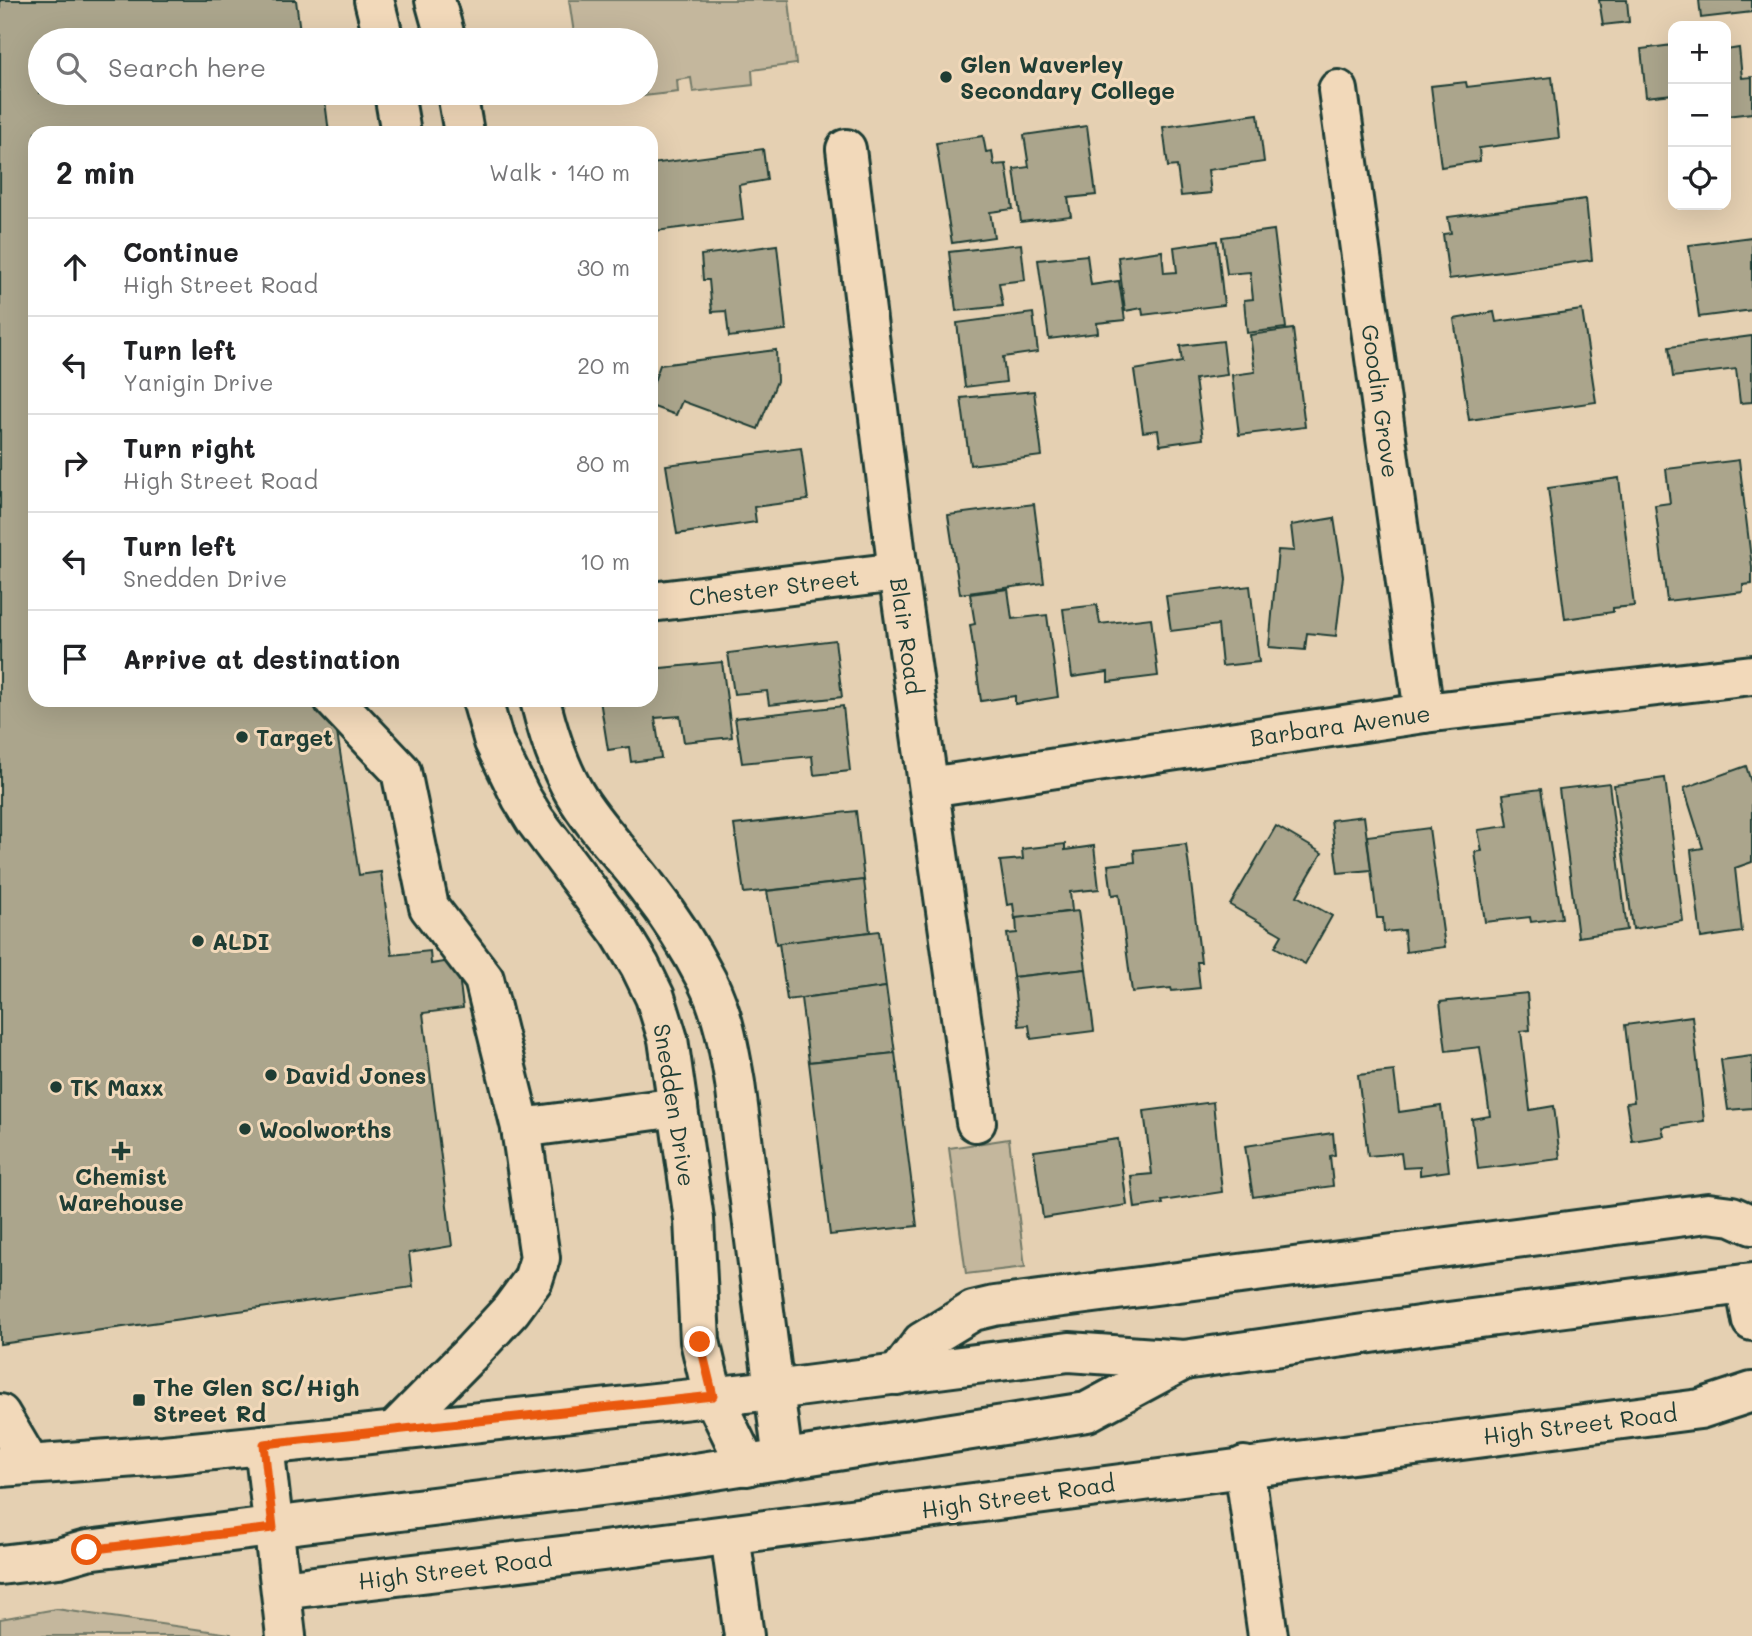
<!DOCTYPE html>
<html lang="en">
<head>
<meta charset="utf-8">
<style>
  :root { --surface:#fff; --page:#f2f2f2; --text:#202124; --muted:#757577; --line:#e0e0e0 }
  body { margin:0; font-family:Mali,sans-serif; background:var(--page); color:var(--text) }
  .controls { position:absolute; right:21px; top:21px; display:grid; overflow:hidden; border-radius:14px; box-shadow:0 7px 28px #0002 }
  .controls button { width:63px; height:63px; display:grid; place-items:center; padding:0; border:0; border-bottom:2px solid var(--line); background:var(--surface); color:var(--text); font:35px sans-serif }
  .stop { position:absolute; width:21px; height:21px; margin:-16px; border:5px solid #ea580c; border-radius:50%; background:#fff }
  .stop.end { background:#ea580c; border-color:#fff; box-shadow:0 2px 7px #0008 }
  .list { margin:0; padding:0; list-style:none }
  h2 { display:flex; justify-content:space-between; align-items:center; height:91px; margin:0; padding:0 28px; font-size:30px }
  h2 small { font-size:23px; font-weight:400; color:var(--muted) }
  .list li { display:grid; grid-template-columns:46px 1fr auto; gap:21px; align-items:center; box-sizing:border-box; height:98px; padding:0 28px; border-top:2px solid var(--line) }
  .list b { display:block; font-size:26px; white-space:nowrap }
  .list p { margin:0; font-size:23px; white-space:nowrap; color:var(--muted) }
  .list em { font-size:23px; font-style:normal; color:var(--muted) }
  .icon { flex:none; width:38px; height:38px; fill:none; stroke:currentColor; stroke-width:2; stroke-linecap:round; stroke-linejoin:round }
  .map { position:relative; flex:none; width:1752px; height:1636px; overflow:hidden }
  .search { position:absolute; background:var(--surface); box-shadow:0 7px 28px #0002; left:28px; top:28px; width:630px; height:77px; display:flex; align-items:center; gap:18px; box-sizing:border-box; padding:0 24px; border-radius:38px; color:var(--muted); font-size:26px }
  .panel { position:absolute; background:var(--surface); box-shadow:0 7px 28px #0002; left:28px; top:126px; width:630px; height:581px; border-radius:21px }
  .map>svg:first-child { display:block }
  .green { fill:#c4b79d; stroke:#727a68; stroke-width:2 }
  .building { fill:#aba58c; stroke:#1f3d34; stroke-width:2 }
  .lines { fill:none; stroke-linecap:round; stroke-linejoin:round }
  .minor-casing { stroke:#1f3d34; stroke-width:44 }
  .major-casing { stroke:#1f3d34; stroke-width:44 }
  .minor { stroke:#f2d9ba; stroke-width:38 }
  .major { stroke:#f2d9ba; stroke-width:38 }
  .route { stroke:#ea580c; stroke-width:9 }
  .poi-dot { fill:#1f3d34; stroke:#f2d9ba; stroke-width:2.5 }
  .labels { text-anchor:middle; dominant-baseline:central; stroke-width:6; stroke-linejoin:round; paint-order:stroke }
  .poi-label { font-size:23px; font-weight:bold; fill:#1f3d34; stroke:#f2d9ba; text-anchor:start }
  .street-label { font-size:23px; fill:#1f3d34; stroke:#f2d9ba }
</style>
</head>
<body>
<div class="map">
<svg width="1752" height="1636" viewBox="0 0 1752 1636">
  <rect width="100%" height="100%" fill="#e5d0b2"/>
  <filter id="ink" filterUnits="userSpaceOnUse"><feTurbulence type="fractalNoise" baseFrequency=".0143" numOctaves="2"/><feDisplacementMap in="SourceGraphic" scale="14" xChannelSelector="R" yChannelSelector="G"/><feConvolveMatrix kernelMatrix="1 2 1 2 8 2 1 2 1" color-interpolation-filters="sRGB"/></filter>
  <g filter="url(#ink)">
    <g class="green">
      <polygon points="569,0 789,0 796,64 752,70 753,85 693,92 691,78 677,80 678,92 618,99 617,93 646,93 646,40 575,40"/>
      <polygon points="1009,1139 1025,1267 966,1274 949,1148"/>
      <polygon points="56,1609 231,1634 231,1636 0,1636 0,1619"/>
    </g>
    <g class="building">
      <polygon points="0,0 296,0 301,40 40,40 40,93 324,93 329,133 35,133 35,700 332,700 359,875 381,872 392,955 430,951 431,964 457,960 463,1008 423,1013 452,1246 409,1253 413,1287 0,1344"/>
      <polygon points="1599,0 1627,0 1629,22 1603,25"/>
      <polygon points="1699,0 1752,0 1752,12 1701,18"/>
      <polygon points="1673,45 1673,94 1646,97 1641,49"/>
      <polygon points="1739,48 1742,78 1752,77 1752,113 1726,116 1726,50"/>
      <polygon points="1552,77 1559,138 1479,148 1480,161 1441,167 1431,86 1466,82 1467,87"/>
      <polygon points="1258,114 1264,162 1208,170 1211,193 1181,196 1177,166 1168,167 1163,127"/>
      <polygon points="1087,126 1096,195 1068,198 1071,216 1021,222 1014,169 1029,167 1024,135"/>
      <polygon points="983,136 986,152 992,151 994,165 1006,164 1013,209 990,212 994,237 952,243 936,143"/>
      <polygon points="763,149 767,180 739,185 743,220 656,231 651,191 651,164"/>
      <polygon points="1586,199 1592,260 1449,279 1443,234 1451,233 1448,217"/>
      <polygon points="1274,230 1286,328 1247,333 1244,300 1253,299 1250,272 1227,274 1222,237"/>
      <polygon points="1752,237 1752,310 1699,317 1689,245"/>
      <polygon points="1217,241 1224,305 1143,315 1142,308 1125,311 1118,257 1162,251 1164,273 1177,272 1174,247"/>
      <polygon points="1021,244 1025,280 999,283 1003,306 956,311 949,252"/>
      <polygon points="777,245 786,330 729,337 726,311 712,312 709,280 703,280 701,255"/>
      <polygon points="1087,255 1091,285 1119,281 1125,320 1097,323 1098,333 1049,339 1038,260"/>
      <polygon points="1582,310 1596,402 1469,420 1454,319 1494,312 1496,322"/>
      <polygon points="1033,313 1038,352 1003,357 1006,382 965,387 957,323"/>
      <polygon points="1293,329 1305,427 1239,435 1232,375 1255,372 1250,335"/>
      <polygon points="1752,336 1752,402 1740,403 1736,369 1673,377 1669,347"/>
      <polygon points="1223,341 1227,375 1195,379 1203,439 1160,445 1158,430 1143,432 1134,370 1182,362 1180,346"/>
      <polygon points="776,350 777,381 758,429 682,401 676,415 651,406 651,390 660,365"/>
      <polygon points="1034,391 1042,456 970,465 961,398"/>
      <polygon points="801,448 808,500 754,507 756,522 677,534 666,465"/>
      <polygon points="1739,460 1752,567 1752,584 1743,585 1743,592 1667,601 1655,505 1670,503 1666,469"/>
      <polygon points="1619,478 1634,606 1613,608 1613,612 1565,619 1548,488"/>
      <polygon points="1034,504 1044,583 960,594 948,515"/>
      <polygon points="1334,518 1343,576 1336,636 1307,633 1305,650 1269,647 1278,550 1294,551 1291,525"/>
      <polygon points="1250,586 1259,662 1222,666 1218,625 1171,631 1166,596"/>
      <polygon points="1008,589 1012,619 1047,615 1058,697 1015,704 1015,696 981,701 970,625 975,624 970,594"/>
      <polygon points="1097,605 1100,624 1151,618 1158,676 1108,682 1108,672 1072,677 1063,609"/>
      <polygon points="835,640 842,697 769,705 767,691 734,694 728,653"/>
      <polygon points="722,662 732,737 684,742 680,716 655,718 661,758 631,762 629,747 608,750 600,700 651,700 651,669"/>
      <polygon points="843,706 850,771 814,775 812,756 742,763 735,718"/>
      <polygon points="1746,766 1752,785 1752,862 1735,868 1742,932 1701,938 1691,850 1703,848 1684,788"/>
      <polygon points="1665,778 1683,921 1633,929 1614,785"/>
      <polygon points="1609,783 1627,930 1578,937 1559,789"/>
      <polygon points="1541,789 1562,918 1531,922 1530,917 1485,922 1475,852 1482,851 1478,830 1508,826 1503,794"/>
      <polygon points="856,811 864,880 744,893 734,825"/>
      <polygon points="1364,816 1371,870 1338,873 1331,820"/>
      <polygon points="1276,826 1322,853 1297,896 1332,916 1305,964 1275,947 1282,935 1230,905"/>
      <polygon points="1429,828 1445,947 1406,952 1404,930 1384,932 1383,918 1377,918 1367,836"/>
      <polygon points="1065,844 1065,850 1094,846 1099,889 1070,892 1072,911 1015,919 1013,904 1007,905 1000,861 1023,859 1022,849"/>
      <polygon points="1186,844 1201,962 1197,962 1200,988 1172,991 1171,988 1132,992 1119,894 1112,895 1108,865 1135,862 1134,850"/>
      <polygon points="864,880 870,932 776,944 767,891"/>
      <polygon points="1078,911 1086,969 1013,977 1007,934 1017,933 1016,918"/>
      <polygon points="879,931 886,987 787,1000 779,943"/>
      <polygon points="1086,969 1094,1031 1031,1039 1029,1025 1019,1026 1013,977"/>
      <polygon points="886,987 895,1053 809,1062 801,998"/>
      <polygon points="1527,993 1530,1030 1521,1031 1530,1110 1554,1106 1560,1159 1478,1169 1472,1119 1490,1116 1480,1047 1446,1051 1440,1002"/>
      <polygon points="1692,1016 1704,1121 1662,1127 1664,1136 1632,1141 1626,1103 1634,1102 1625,1025"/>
      <polygon points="895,1053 917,1226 830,1235 809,1062"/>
      <polygon points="1752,1056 1752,1108 1728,1110 1721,1060"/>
      <polygon points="1394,1071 1399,1112 1441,1106 1449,1171 1420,1175 1420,1167 1403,1168 1401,1153 1368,1156 1358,1075"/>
      <polygon points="1213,1102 1222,1192 1162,1201 1163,1204 1135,1208 1131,1176 1152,1174 1144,1111"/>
      <polygon points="1333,1133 1335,1155 1330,1156 1333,1186 1253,1197 1245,1146"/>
      <polygon points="1118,1139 1127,1205 1043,1218 1034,1151"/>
    </g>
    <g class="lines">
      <defs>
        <g id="minor">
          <polyline points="374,0 384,40"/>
          <polyline points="435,0 446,40"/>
          <polyline points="1338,90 1424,713"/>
          <polyline points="394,93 401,133"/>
          <polyline points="457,93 464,133"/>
          <polyline points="846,149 898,572 976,1122"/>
          <polyline points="651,602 898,572"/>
          <polyline points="334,700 401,771 429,907 484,979 521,1128 678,1107"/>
          <polyline points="482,700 494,742 521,797 535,820 620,933 640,966 655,997 668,1039 694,1219 700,1341 713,1396 747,1466"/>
          <path d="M540 700C548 733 558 765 575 794 595 828 624 855 647 887 670 916 690 948 707 981 723 1013 729 1048 735 1083L783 1460"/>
          <polyline points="929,787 1424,713 1752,675"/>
          <polyline points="1745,1284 1752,1321"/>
          <polyline points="897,1375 922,1342 973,1311 994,1306 1708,1213 1732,1216 1752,1225"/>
          <polyline points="0,1414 29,1463"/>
          <polyline points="394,1431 473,1351 511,1310 533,1280 540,1258 521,1128"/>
          <polyline points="264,1445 286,1636"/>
          <polyline points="1244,1466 1268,1636"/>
          <polyline points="730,1535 744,1636"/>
          <polyline points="281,1590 603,1551 1700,1409 1752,1392"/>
        </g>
        <g id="major">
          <polyline points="0,1467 164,1455 360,1435 774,1390 1069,1352 1184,1360 1433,1324 1752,1283"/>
          <polyline points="0,1565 59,1558 87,1550 657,1479 1087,1412 1184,1360"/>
        </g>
      </defs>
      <use href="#minor" class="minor-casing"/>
      <use href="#major" class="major-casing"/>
      <use href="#minor" class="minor"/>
      <use href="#major" class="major"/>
    </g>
  </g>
  <g class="lines" filter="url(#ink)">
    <polyline class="route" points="87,1550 273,1528 264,1444 713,1396 700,1342"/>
  </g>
  <g class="poi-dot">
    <circle cx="946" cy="77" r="7"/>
    <circle cx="242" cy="737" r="7"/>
    <circle cx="198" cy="941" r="7"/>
    <circle cx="271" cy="1075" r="7"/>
    <circle cx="56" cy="1087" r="7"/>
    <circle cx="245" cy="1129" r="7"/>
    <path d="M117.5 1140.5h7v7h7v7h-7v7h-7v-7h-7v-7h7z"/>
    <rect x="132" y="1393" width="14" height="14" rx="3.5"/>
  </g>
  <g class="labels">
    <g class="poi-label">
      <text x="960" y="64">Glen Waverley<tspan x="960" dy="26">Secondary College</tspan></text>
      <text x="256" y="737">Target</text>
      <text x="212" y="941">ALDI</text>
      <text x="285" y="1075">David Jones</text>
      <text x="70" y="1087">TK Maxx</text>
      <text x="259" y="1129">Woolworths</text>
      <text x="121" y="1176" text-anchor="middle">Chemist<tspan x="121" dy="26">Warehouse</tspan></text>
      <text x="153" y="1387">The Glen SC/High<tspan x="153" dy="26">Street Rd</tspan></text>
    </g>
    <g class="street-label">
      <text transform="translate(1381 401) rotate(82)">Goodin Grove</text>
      <text transform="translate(774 587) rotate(-7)">Chester Street</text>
      <text transform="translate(907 636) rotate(82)">Blair Road</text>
      <text transform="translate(1340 725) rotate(-8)">Barbara Avenue</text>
      <text transform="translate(675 1105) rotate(81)">Snedden Drive</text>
      <text transform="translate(1580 1424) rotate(-7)">High Street Road</text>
      <text transform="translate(1018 1496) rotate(-8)">High Street Road</text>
      <text transform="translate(455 1569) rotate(-7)">High Street Road</text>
    </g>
  </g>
</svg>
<div class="controls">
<button>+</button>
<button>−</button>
<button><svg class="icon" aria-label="locate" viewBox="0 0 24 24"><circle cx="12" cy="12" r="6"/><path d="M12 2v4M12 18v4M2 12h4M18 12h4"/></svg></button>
</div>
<div class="stop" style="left:87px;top:1550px"></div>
<div class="stop end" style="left:700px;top:1342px"></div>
<div class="search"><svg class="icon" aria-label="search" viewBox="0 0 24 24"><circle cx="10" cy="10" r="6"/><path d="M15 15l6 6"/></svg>Search here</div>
<section class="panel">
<h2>2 min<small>Walk · 140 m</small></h2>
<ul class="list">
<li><svg class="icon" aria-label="ahead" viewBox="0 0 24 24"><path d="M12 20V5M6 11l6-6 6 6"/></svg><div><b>Continue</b><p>High Street Road</p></div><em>30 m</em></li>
<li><svg class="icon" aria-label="left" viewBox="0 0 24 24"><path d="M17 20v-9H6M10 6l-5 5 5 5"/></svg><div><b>Turn left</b><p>Yanigin Drive</p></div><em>20 m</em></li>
<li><svg class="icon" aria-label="right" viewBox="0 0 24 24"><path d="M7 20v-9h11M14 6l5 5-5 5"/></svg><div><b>Turn right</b><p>High Street Road</p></div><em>80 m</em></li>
<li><svg class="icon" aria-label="left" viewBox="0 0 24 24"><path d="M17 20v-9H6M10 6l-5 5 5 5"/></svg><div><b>Turn left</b><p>Snedden Drive</p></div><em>10 m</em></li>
<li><svg class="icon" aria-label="arrive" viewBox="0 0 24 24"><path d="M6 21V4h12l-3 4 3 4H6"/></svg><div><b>Arrive at destination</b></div></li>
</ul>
</section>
</div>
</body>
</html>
